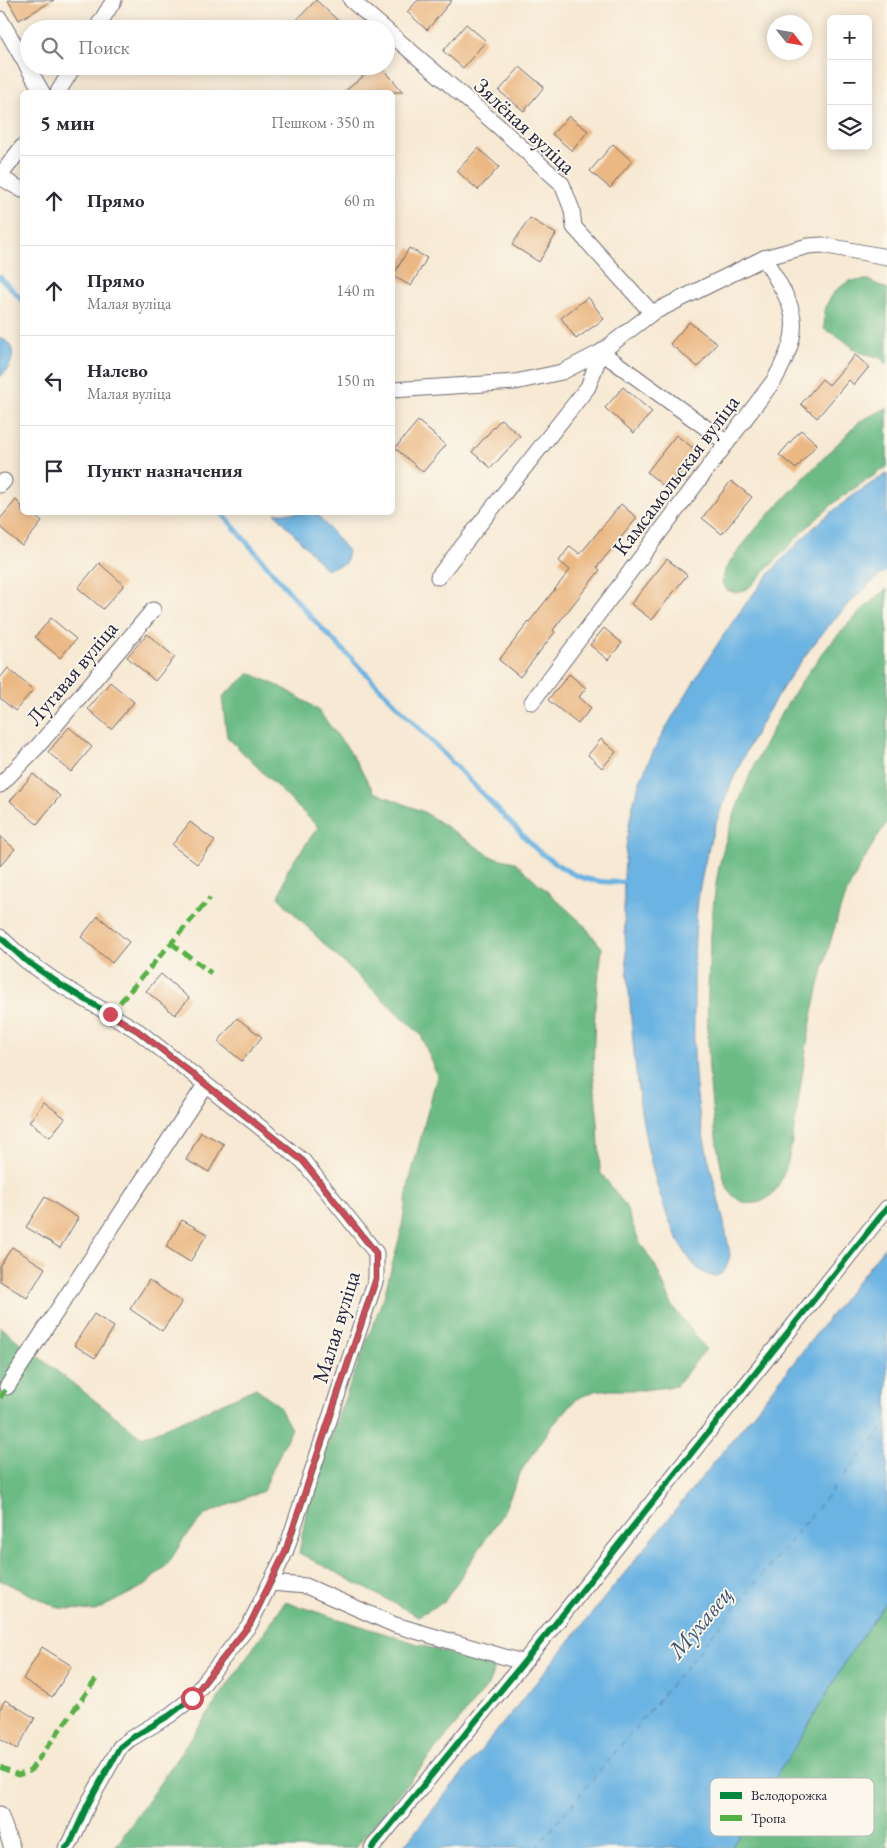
<!DOCTYPE html>
<html lang="ru">
<head>
<meta charset="utf-8">
<style>
  :root { --surface:#fff; --page:#f7f7f7; --text:#2b2b33; --muted:#7c7c81; --line:#e1e1e2 }
  body { margin:0; font-family:"EB Garamond",serif; background:var(--page); color:var(--text) }
  .controls { position:absolute; right:15px; top:15px; display:grid; overflow:hidden; border-radius:8px; box-shadow:0 2px 12px #0003 }
  .controls button { width:45px; height:45px; display:grid; place-items:center; padding:0; border:0; border-bottom:1px solid var(--line); background:var(--surface); color:var(--text); font:25px sans-serif }
  .compass { position:absolute; left:767px; top:15px; width:45px; height:45px; border-radius:50%; background:var(--surface); box-shadow:0 2px 12px #0003; rotate:121deg }
  .stop { position:absolute; width:15px; height:15px; margin:-11px; border:4px solid #d1495b; border-radius:50%; background:#fff }
  .stop.end { background:#d1495b; border-color:#fff; box-shadow:0 1px 5px #0008 }
  .list { margin:0; padding:0; list-style:none }
  h2 { display:flex; justify-content:space-between; align-items:center; height:65px; margin:0; padding:0 20px; font-size:21px }
  h2 small { font-size:16px; font-weight:400; color:var(--muted) }
  .list li { display:grid; grid-template-columns:32px 1fr auto; gap:15px; align-items:center; box-sizing:border-box; height:90px; padding:0 20px; border-top:1px solid var(--line) }
  .list b { display:block; font-size:19px; white-space:nowrap }
  .list p { margin:0; font-size:16px; white-space:nowrap; color:var(--muted) }
  .list em { font-size:16px; font-style:normal; color:var(--muted) }
  .icon { flex:none; width:28px; height:28px; fill:none; stroke:currentColor; stroke-width:2; stroke-linecap:round; stroke-linejoin:round }
  .map { position:relative; flex:none; width:887px; height:1848px; overflow:hidden }
  .search { position:absolute; background:var(--surface); box-shadow:0 2px 12px #0003; left:20px; top:20px; width:375px; height:55px; display:flex; align-items:center; gap:12px; box-sizing:border-box; padding:0 18px; border-radius:28px; color:var(--muted); font-size:19px }
  .panel { position:absolute; background:var(--surface); box-shadow:0 2px 12px #0003; left:20px; top:90px; width:375px; height:425px; border-radius:8px }
  .map>svg:first-child { display:block }
  .forest { fill:#6cbb85; stroke:#476e60 }
  .water { fill:#6bb3e2; stroke:#466a8e }
  .lines { fill:none; stroke-linecap:round; stroke-linejoin:round }
  .stream { stroke:#6bb3e2; stroke-width:5 }
  .ferry { stroke:#3c5575; stroke-width:1; stroke-dasharray:6 5; stroke-linecap:butt }
  .building { fill:#ebb883 }
  .minor-casing { stroke:#6d6870; stroke-width:17 }
  .minor { stroke:#fff; stroke-width:15 }
  .quiet { stroke:#55b146; stroke-width:5; stroke-dasharray:10 5; stroke-linecap:butt }
  .cycleway-casing { stroke:#fbf7ec; stroke-width:9 }
  .cycleway { stroke:#00873e; stroke-width:6 }
  .route { stroke:#d1495b; stroke-width:6 }
  .labels { text-anchor:middle; dominant-baseline:central; stroke-width:4; stroke-linejoin:round; paint-order:stroke }
  .street-label { font-size:22px; fill:#22223b; stroke:#fbf7ec }
  .water-label { font-size:24px; font-style:italic; fill:#3c5575; stroke:#fbf7ec }
  .key { fill:#fbf7ec; stroke:#bab7b7; stroke-width:1 }
  .key-label { font-size:14px; fill:#22223b }
</style>
</head>
<body>
<div class="map">
<svg width="887" height="1848" viewBox="0 0 887 1848">
  <rect width="100%" height="100%" fill="#fbf7ec"/>
  <filter id="ink" filterUnits="userSpaceOnUse"><feTurbulence type="fractalNoise" baseFrequency=".02" numOctaves="2"/><feDisplacementMap in="SourceGraphic" scale="10" xChannelSelector="R" yChannelSelector="G"/><feConvolveMatrix kernelMatrix="1 2 1 2 8 2 1 2 1" color-interpolation-filters="sRGB"/></filter>
  <filter id="wash" filterUnits="userSpaceOnUse"><feTurbulence type="fractalNoise" baseFrequency=".0096" numOctaves="4" result="noise"/><feDisplacementMap in="SourceGraphic" scale="20" xChannelSelector="R" yChannelSelector="G"/><feGaussianBlur stdDeviation="1.12" result="paint"/><feColorMatrix in="noise" values="0 0 0 0 0 0 0 0 0 0 0 0 0 0 0 0 0 1.4 0 .05"/><feComposite in="paint" operator="in"/></filter>
  <g filter="url(#wash)">
    <rect width="100%" height="100%" fill="#f7e9d3"/>
    <g class="forest">
      <polygon points="868,280 887,289 887,365 879,357 858,352 841,338 824,329 825,307 835,291 849,281"/>
      <polygon points="887,408 887,467 841,497 803,531 754,583 744,591 735,593 727,590 722,583 725,570 732,559 758,526 798,484 860,421"/>
      <path d="M887 589V822C870 848 854 875 842 904 838 914 836 925 832 936 822 970 814 1004 808 1038 804 1064 800 1089 796 1115 792 1139 790 1168 776 1189 766 1206 742 1209 730 1192 725 1185 723 1174 721 1166 706 1090 705 1012 711 935 713 909 715 882 721 858 743 772 794 676 858 614 867 605 877 597 887 589Z"/>
      <polygon points="250,673 287,690 317,709 351,753 374,792 424,812 492,857 515,862 583,924 602,948 595,1008 593,1071 598,1123 600,1172 625,1205 639,1241 656,1267 673,1307 706,1349 676,1386 643,1390 597,1390 576,1399 553,1425 521,1471 503,1513 444,1602 418,1616 299,1553 310,1490 384,1296 401,1232 409,1183 437,1076 421,1035 327,947 279,898 288,869 318,827 227,737 222,697"/>
      <polygon points="0,1327 142,1437 201,1413 256,1388 278,1405 291,1429 263,1491 206,1514 183,1540 168,1564 144,1586 95,1611 59,1608 0,1580"/>
      <polygon points="887,1601 887,1848 731,1848 808,1726 851,1652"/>
      <polygon points="285,1602 494,1668 489,1684 355,1848 115,1848"/>
    </g>
    <g class="water">
      <path d="M0 338C20 345 13 367 0 377Z"/>
      <path d="M887 474V570C803 634 724 768 703 871 694 912 694 956 694 998 694 1031 693 1064 697 1097 703 1151 722 1202 730 1255 728 1264 725 1276 714 1276 690 1277 669 1221 662 1201 641 1138 635 1071 630 1004 625 939 618 874 632 809 641 768 665 729 687 693 740 605 796 526 887 474Z"/>
      <polygon points="275,513 316,513 348,551 345,564 326,569"/>
      <polygon points="887,1244 887,1601 851,1652 808,1726 731,1848 402,1848 742,1428"/>
    </g>
    <g class="lines">
      <g class="stream">
        <polyline points="0,277 22,300"/>
        <path d="M221 512 310 616 537 850C568 873 582 884 623 882"/>
      </g>
      <polyline class="ferry" points="536,1848 887,1424"/>
    </g>
    <g id="blocks">
      <g class="building">
        <polygon points="8,0 54,0 19,20"/>
        <polygon points="316,0 347,29 288,29"/>
        <polygon points="418,0 452,0 427,30 407,12"/>
        <polygon points="466,24 486,41 463,68 443,51"/>
        <polygon points="376,66 381,66 403,92 344,92"/>
        <polygon points="520,67 544,87 524,111 499,91"/>
        <polygon points="569,116 588,131 572,151 552,134"/>
        <polygon points="613,144 632,161 610,188 590,171"/>
        <polygon points="478,148 499,167 478,190 457,171"/>
        <polygon points="530,218 556,234 539,262 512,245"/>
        <polygon points="409,248 427,258 411,286 393,276"/>
        <polygon points="588,297 604,319 576,339 561,318"/>
        <polygon points="689,322 717,343 698,367 670,344"/>
        <polygon points="855,355 869,367 854,385 849,380 817,418 801,404 822,379 829,385"/>
        <polygon points="623,387 652,412 634,433 605,408"/>
        <polygon points="501,419 520,436 491,468 472,452"/>
        <polygon points="418,421 446,445 423,472 395,448"/>
        <polygon points="801,430 817,444 796,469 779,455"/>
        <polygon points="676,435 697,451 667,489 647,472"/>
        <polygon points="731,481 752,497 722,534 702,518"/>
        <polygon points="16,500 22,506 22,512 30,512 42,522 22,546 0,527 0,519"/>
        <polygon points="621,504 637,518 597,567 600,570 553,630 555,632 520,677 499,660 570,570 559,561 570,546 580,554"/>
        <polygon points="667,559 687,575 652,620 631,604"/>
        <polygon points="99,563 124,585 103,609 78,588"/>
        <polygon points="51,618 76,639 60,658 35,637"/>
        <polygon points="604,628 622,643 608,660 590,645"/>
        <polygon points="147,634 175,657 155,681 127,657"/>
        <polygon points="8,668 33,690 15,711 0,698 0,678"/>
        <polygon points="569,674 586,688 579,697 591,708 578,724 548,700"/>
        <polygon points="110,682 134,702 111,729 88,709"/>
        <polygon points="69,727 92,747 71,772 48,752"/>
        <polygon points="601,739 616,752 602,768 588,755"/>
        <polygon points="33,774 60,796 37,824 10,801"/>
        <polygon points="190,822 215,841 197,864 172,845"/>
        <polygon points="0,836 15,849 0,866"/>
        <polygon points="98,916 129,942 112,963 81,937"/>
        <polygon points="161,974 189,998 175,1015 146,991"/>
        <polygon points="237,1018 262,1037 242,1061 218,1042"/>
        <polygon points="44,1102 65,1118 50,1137 29,1122"/>
        <polygon points="201,1132 224,1144 209,1172 186,1160"/>
        <polygon points="45,1197 78,1218 60,1248 26,1227"/>
        <polygon points="182,1220 207,1234 190,1262 166,1247"/>
        <polygon points="12,1247 45,1268 27,1298 0,1281 0,1266"/>
        <polygon points="149,1280 182,1302 162,1331 130,1309"/>
        <polygon points="94,1314 114,1327 95,1358 74,1345"/>
        <polygon points="42,1647 72,1666 52,1697 23,1679"/>
        <polygon points="5,1700 35,1718 17,1749 0,1739 0,1709"/>
      </g>
    </g>
  </g>
  <g filter="url(#ink)">
    <use href="#blocks" fill-opacity="0" stroke="#6d6870" stroke-width="1"/>
    <g class="lines">
      <defs>
        <g id="minor">
          <polyline points="351,0 385,29"/>
          <polyline points="0,19 42,92"/>
          <polyline points="96,29 114,0"/>
          <polyline points="386,30 498,126 562,184 572,210 574,227 652,313"/>
          <polyline points="58,92 74,66"/>
          <polyline points="0,176 22,147"/>
          <polyline points="0,177 22,190"/>
          <polyline points="392,390 515,382 562,372 601,352 652,313 764,258 808,246 822,245 887,257"/>
          <polyline points="0,485 4,481"/>
          <polyline points="438,577 588,387 601,352 727,443"/>
          <path d="M532 702 775 379C806 322 795 310 764 258"/>
          <polyline points="0,785 38,746 153,610"/>
          <polyline points="0,937 25,960 61,985 138,1031 303,1161 376,1253 376,1279 285,1553 250,1624 192,1698 170,1715 130,1739 120,1747 88,1804 70,1844 66,1848"/>
          <polyline points="7,1387 205,1085"/>
          <polyline points="270,1583 306,1586 395,1625 522,1662"/>
          <polyline points="0,1814 12,1848"/>
          <polyline points="372,1848 564,1613 887,1208"/>
        </g>
      </defs>
      <use href="#minor" class="minor-casing"/>
      <use href="#minor" class="minor"/>
      <g class="quiet">
        <polyline points="171,943 211,973"/>
        <polyline points="110,1014 210,898"/>
        <polyline points="0,1398 7,1387"/>
        <polyline points="0,1767 18,1775 30,1771 97,1678"/>
      </g>
      <defs>
        <g id="cycleway">
          <polyline points="0,937 25,960 61,985 138,1031 303,1161 376,1253 376,1279 285,1553 250,1624 192,1698 170,1715 130,1739 120,1747 88,1804 70,1844 66,1848"/>
          <polyline points="372,1848 564,1613 887,1208"/>
        </g>
      </defs>
      <use href="#cycleway" class="cycleway-casing"/>
      <use href="#cycleway" class="cycleway"/>
    </g>
  </g>
  <g class="lines" filter="url(#ink)">
    <polyline class="route" points="110,1014 138,1031 303,1161 376,1253 376,1279 285,1552 250,1624 192,1698"/>
  </g>
  <g class="labels">
    <g class="street-label">
      <text transform="translate(525 126) rotate(43)">Зялёная вуліца</text>
      <text transform="translate(676 475) rotate(-53)">Камсамольская вуліца</text>
      <text transform="translate(72 673) rotate(-50)">Лугавая вуліца</text>
      <text transform="translate(336 1327) rotate(-73)">Малая вуліца</text>
    </g>
    <g class="water-label">
      <text transform="translate(700 1622) rotate(-50)">Мухавец</text>
    </g>
  </g>
  <rect x="710" y="1778" width="164" height="58" rx="8" class="key"/>
  <rect x="720" y="1792" width="22" height="7" fill="#00873e"/>
  <rect x="720" y="1815" width="22" height="6" fill="#55b146"/>
  <g class="key-label">
    <text x="751" y="1800">Велодорожка</text>
    <text x="751" y="1823">Тропа</text>
  </g>
</svg>
<div class="controls">
<button>+</button>
<button>−</button>
<button><svg class="icon" aria-label="layers" viewBox="0 0 24 24"><path d="M12 4l9 5-9 5-9-5zM3 14l9 5 9-5"/></svg></button>
</div>
<svg class="compass" viewBox="-18 -18 36 36"><path d="M0-13l5 13h-10z" fill="#e53935"/><path d="M0 13l5-13h-10z" fill="#7c7c81"/></svg>
<div class="stop" style="left:192px;top:1698px"></div>
<div class="stop end" style="left:110px;top:1014px"></div>
<div class="search"><svg class="icon" aria-label="search" viewBox="0 0 24 24"><circle cx="10" cy="10" r="6"/><path d="M15 15l6 6"/></svg>Поиск</div>
<section class="panel">
<h2>5 мин<small>Пешком · 350 m</small></h2>
<ul class="list">
<li><svg class="icon" aria-label="ahead" viewBox="0 0 24 24"><path d="M12 20V5M6 11l6-6 6 6"/></svg><div><b>Прямо</b></div><em>60 m</em></li>
<li><svg class="icon" aria-label="ahead" viewBox="0 0 24 24"><path d="M12 20V5M6 11l6-6 6 6"/></svg><div><b>Прямо</b><p>Малая вуліца</p></div><em>140 m</em></li>
<li><svg class="icon" aria-label="left" viewBox="0 0 24 24"><path d="M17 20v-9H6M10 6l-5 5 5 5"/></svg><div><b>Налево</b><p>Малая вуліца</p></div><em>150 m</em></li>
<li><svg class="icon" aria-label="arrive" viewBox="0 0 24 24"><path d="M6 21V4h12l-3 4 3 4H6"/></svg><div><b>Пункт назначения</b></div></li>
</ul>
</section>
</div>
</body>
</html>
